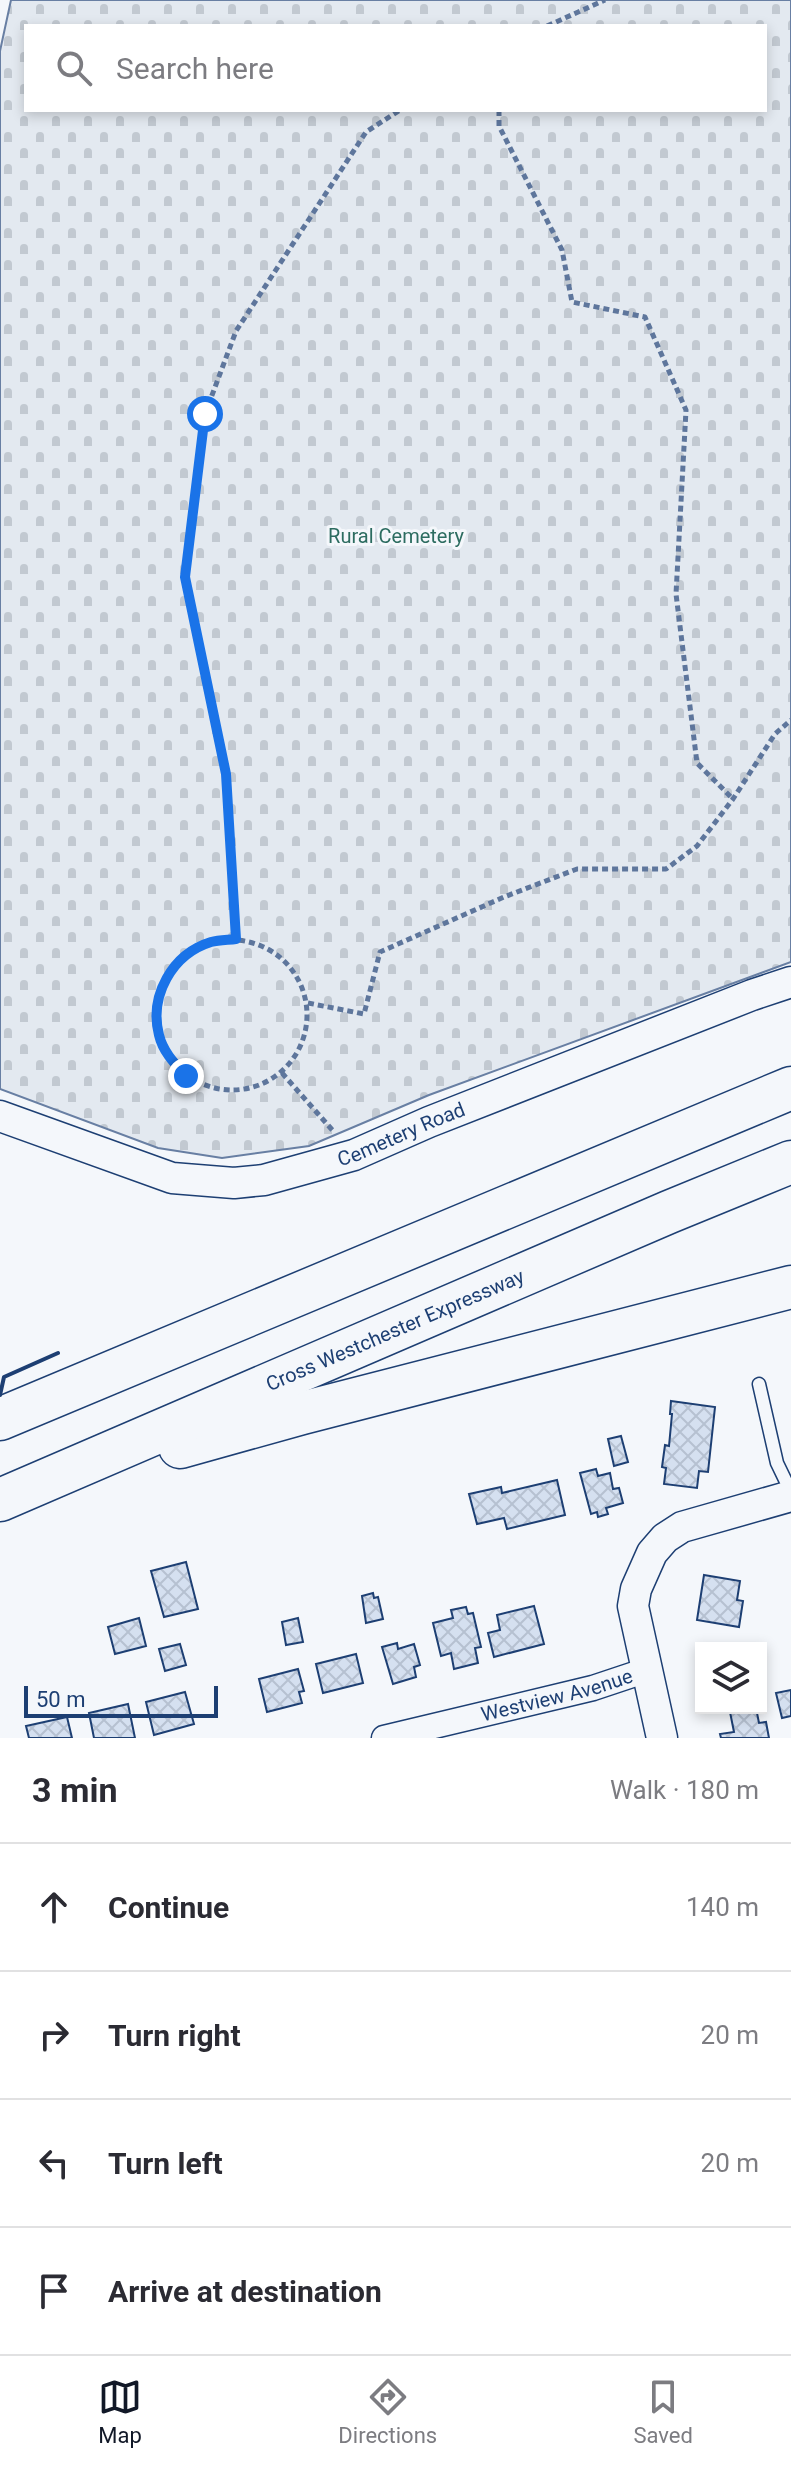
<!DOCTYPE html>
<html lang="en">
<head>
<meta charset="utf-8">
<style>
  :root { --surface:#fff; --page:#f7f7f7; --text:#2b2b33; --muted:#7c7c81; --line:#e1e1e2; --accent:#111827 }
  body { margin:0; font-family:Roboto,sans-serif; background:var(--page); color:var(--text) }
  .controls { position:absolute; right:24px; bottom:24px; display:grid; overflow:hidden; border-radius:0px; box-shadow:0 4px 12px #0003 }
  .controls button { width:72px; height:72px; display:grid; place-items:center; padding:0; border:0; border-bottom:2px solid var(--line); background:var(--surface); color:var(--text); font:40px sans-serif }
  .scale { position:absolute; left:24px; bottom:20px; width:194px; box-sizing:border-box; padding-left:8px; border:4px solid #1d3f73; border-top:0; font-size:22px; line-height:28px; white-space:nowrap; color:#1d3f73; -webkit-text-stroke:6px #f4f7fb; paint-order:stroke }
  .stop { position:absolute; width:24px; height:24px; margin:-18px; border:6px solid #1a73e8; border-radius:50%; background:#fff }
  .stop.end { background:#1a73e8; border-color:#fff; box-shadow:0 2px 8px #0008 }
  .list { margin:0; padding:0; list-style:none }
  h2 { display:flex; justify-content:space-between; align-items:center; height:104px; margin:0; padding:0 32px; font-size:34px }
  h2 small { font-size:26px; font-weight:400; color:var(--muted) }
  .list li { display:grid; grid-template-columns:52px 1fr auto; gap:24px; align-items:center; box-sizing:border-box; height:128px; padding:0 32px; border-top:2px solid var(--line) }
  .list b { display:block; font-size:30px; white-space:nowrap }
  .list em { font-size:26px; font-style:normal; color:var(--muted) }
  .icon { flex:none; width:44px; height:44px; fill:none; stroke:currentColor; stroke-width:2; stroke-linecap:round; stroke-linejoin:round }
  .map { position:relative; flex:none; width:791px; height:1738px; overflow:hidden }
  .search { position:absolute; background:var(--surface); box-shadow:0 4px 12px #0003; left:24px; right:24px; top:24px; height:88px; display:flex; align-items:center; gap:20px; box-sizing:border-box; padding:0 28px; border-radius:0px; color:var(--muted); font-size:30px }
  .sheet { height:616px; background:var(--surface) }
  nav { display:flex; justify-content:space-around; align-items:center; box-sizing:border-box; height:112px; border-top:2px solid var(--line); background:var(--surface); font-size:22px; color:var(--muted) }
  nav a { display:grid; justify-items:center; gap:4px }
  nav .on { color:var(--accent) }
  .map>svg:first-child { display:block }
  .cemetery { fill:url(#cemetery-stones); stroke:#687fa3; stroke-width:2; fill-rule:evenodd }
  .building { fill:url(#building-cross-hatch); stroke:#1d3f73; stroke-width:2 }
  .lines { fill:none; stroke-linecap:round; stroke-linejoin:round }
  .service-casing { stroke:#1d3f73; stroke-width:15 }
  .minor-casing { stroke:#1d3f73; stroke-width:27 }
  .tertiary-casing { stroke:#1d3f73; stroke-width:33 }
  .motorway-casing { stroke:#1d3f73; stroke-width:45 }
  .path { stroke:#5e769c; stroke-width:5; stroke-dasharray:6 4; stroke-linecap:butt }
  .service { stroke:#f4f7fb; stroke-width:12 }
  .minor { stroke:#f4f7fb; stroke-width:24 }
  .tertiary { stroke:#f4f7fb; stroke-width:30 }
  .motorway { stroke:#f4f7fb; stroke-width:42 }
  .wall { stroke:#1d3f73; stroke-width:4 }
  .route { stroke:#1a73e8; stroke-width:10 }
  .labels { text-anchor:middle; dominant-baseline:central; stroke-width:6; stroke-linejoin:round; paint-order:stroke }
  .park-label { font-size:20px; fill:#2c6c60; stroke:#f4f7fb }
  .street-label { font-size:20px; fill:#1d3f73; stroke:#f4f7fb }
</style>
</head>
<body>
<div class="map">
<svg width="791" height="1738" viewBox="0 0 791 1738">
  <defs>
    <pattern id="cemetery-stones" width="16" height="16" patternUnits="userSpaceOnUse" patternTransform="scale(2)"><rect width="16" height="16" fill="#e3e9f0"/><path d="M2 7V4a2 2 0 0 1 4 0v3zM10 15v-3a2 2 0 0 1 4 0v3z" fill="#c2c9d1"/></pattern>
    <pattern id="building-cross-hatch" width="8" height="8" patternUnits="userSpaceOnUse" patternTransform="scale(2)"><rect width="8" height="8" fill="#d5e0f0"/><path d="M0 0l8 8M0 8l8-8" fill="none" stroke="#b6c1d1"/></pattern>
  </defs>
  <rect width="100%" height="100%" fill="#f4f7fb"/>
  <path class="cemetery" d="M11 0H791V962L429 1095 309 1146 222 1158 158 1148 0 1089V51ZM26 26H765V110H26Z"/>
  <g class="building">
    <polygon points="671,1401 715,1407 708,1472 699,1471 697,1488 664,1484 666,1468 662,1467 665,1445 669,1446 672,1414 670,1414"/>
    <polygon points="621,1436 628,1462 614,1466 608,1439"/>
    <polygon points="596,1469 598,1476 610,1473 613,1489 619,1488 623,1503 606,1508 608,1514 598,1517 597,1512 591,1514 580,1473"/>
    <polygon points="557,1480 565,1515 507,1529 504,1518 477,1524 469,1494 501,1487 502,1493"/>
    <polygon points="186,1562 198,1609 164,1617 151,1571"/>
    <polygon points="704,1575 740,1581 737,1600 743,1601 739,1627 697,1620"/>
    <polygon points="373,1593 374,1598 378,1597 383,1619 366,1623 362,1596"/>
    <polygon points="534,1606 544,1644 494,1657 488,1633 500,1630 497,1615"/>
    <polygon points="466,1607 468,1614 473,1613 481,1647 475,1648 478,1663 454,1669 451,1653 441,1656 433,1623 453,1618 451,1610"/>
    <polygon points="139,1618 146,1646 115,1654 108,1627"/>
    <polygon points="298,1618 303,1642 286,1645 282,1622"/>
    <polygon points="397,1643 398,1649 414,1644 420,1665 414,1667 416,1677 393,1684 382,1647"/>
    <polygon points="180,1644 186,1665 165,1671 159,1649"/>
    <polygon points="356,1654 363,1683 323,1693 316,1664"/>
    <polygon points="298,1669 304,1691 299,1692 302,1703 267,1712 259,1679"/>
    <polygon points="791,1690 791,1716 782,1718 776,1693"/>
    <polygon points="185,1692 194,1724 154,1735 146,1702"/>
    <polygon points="128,1704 135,1738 94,1738 89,1713"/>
    <polygon points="749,1708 756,1708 759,1723 766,1722 769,1738 721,1738 720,1734 734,1732 730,1712"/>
    <polygon points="67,1717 72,1738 29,1738 26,1726"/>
  </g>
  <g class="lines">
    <defs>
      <polyline id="service" points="759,1384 777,1463 791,1492"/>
      <g id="minor">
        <path id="s1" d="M384 1738 593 1688 647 1670"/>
      </g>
      <g id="tertiary">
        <path id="s2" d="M0 1116 172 1178 234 1183 264 1180 354 1155 429 1122 752 995 791 982"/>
        <polyline points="662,1738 633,1606 636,1589 652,1553 665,1538 682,1527 791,1496"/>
      </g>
      <g id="motorway">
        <polyline points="0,1419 791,1088"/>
        <polyline points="180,1447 302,1413 791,1287"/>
        <path id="s3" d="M0 1500 669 1212 791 1162"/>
      </g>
    </defs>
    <use href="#service" class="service-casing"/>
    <use href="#minor" class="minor-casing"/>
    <use href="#tertiary" class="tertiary-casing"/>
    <use href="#motorway" class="motorway-casing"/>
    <g class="path">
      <polyline points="547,26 605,0"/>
      <polyline points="499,110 499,126 562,250 572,302 645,317 686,410 676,594 697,763 733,799"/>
      <polyline points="236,939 226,774 185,577 205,414 236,331 366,132 400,110"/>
      <circle cx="232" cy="1015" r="75"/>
      <polyline points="308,1003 364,1014 380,952 504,897 577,869 666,869 697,846 733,799 775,734 791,720"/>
      <polyline points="282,1073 334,1132"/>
    </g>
    <use href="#service" class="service"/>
    <use href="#minor" class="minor"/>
    <use href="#tertiary" class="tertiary"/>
    <use href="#motorway" class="motorway"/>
    <polyline class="wall" points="0,1395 4,1377 58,1353"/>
  </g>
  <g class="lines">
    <path class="route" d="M186 1076C175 1064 163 1052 159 1035 149 996 172 954 211 942 219 940 228 940 236 939L226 774 185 577 205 414"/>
  </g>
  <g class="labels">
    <g class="park-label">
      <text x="396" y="536">Rural Cemetery</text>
    </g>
    <g class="street-label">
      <text stroke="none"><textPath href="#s2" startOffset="420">Cemetery Road</textPath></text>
      <text stroke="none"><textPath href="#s3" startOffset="430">Cross Westchester Expressway</textPath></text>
      <text stroke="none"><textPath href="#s1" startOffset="178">Westview Avenue</textPath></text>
    </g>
  </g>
</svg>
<div class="controls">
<button><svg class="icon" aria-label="layers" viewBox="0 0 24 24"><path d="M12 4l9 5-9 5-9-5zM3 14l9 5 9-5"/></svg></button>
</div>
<div class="scale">50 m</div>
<div class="stop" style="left:205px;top:414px"></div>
<div class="stop end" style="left:186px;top:1076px"></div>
<div class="search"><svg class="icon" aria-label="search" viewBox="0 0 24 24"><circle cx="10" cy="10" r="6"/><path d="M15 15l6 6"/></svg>Search here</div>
</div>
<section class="sheet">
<h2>3 min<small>Walk · 180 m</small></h2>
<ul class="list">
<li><svg class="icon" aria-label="ahead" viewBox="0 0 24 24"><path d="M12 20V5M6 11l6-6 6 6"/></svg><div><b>Continue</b></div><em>140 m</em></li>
<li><svg class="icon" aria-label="right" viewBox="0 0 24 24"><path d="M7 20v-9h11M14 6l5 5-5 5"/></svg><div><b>Turn right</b></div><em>20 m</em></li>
<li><svg class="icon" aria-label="left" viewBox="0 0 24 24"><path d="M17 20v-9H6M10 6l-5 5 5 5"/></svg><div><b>Turn left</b></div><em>20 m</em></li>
<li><svg class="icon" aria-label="arrive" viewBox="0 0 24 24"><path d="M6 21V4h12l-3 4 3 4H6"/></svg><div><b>Arrive at destination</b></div></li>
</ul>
</section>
<nav>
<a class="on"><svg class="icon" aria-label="map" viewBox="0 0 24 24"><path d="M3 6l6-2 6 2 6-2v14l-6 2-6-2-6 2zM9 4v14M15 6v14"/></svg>Map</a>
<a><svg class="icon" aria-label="directions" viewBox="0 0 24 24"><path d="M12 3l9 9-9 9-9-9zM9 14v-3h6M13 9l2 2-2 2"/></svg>Directions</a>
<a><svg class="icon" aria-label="saved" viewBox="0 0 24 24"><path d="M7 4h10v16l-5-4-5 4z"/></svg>Saved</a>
</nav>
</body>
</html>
